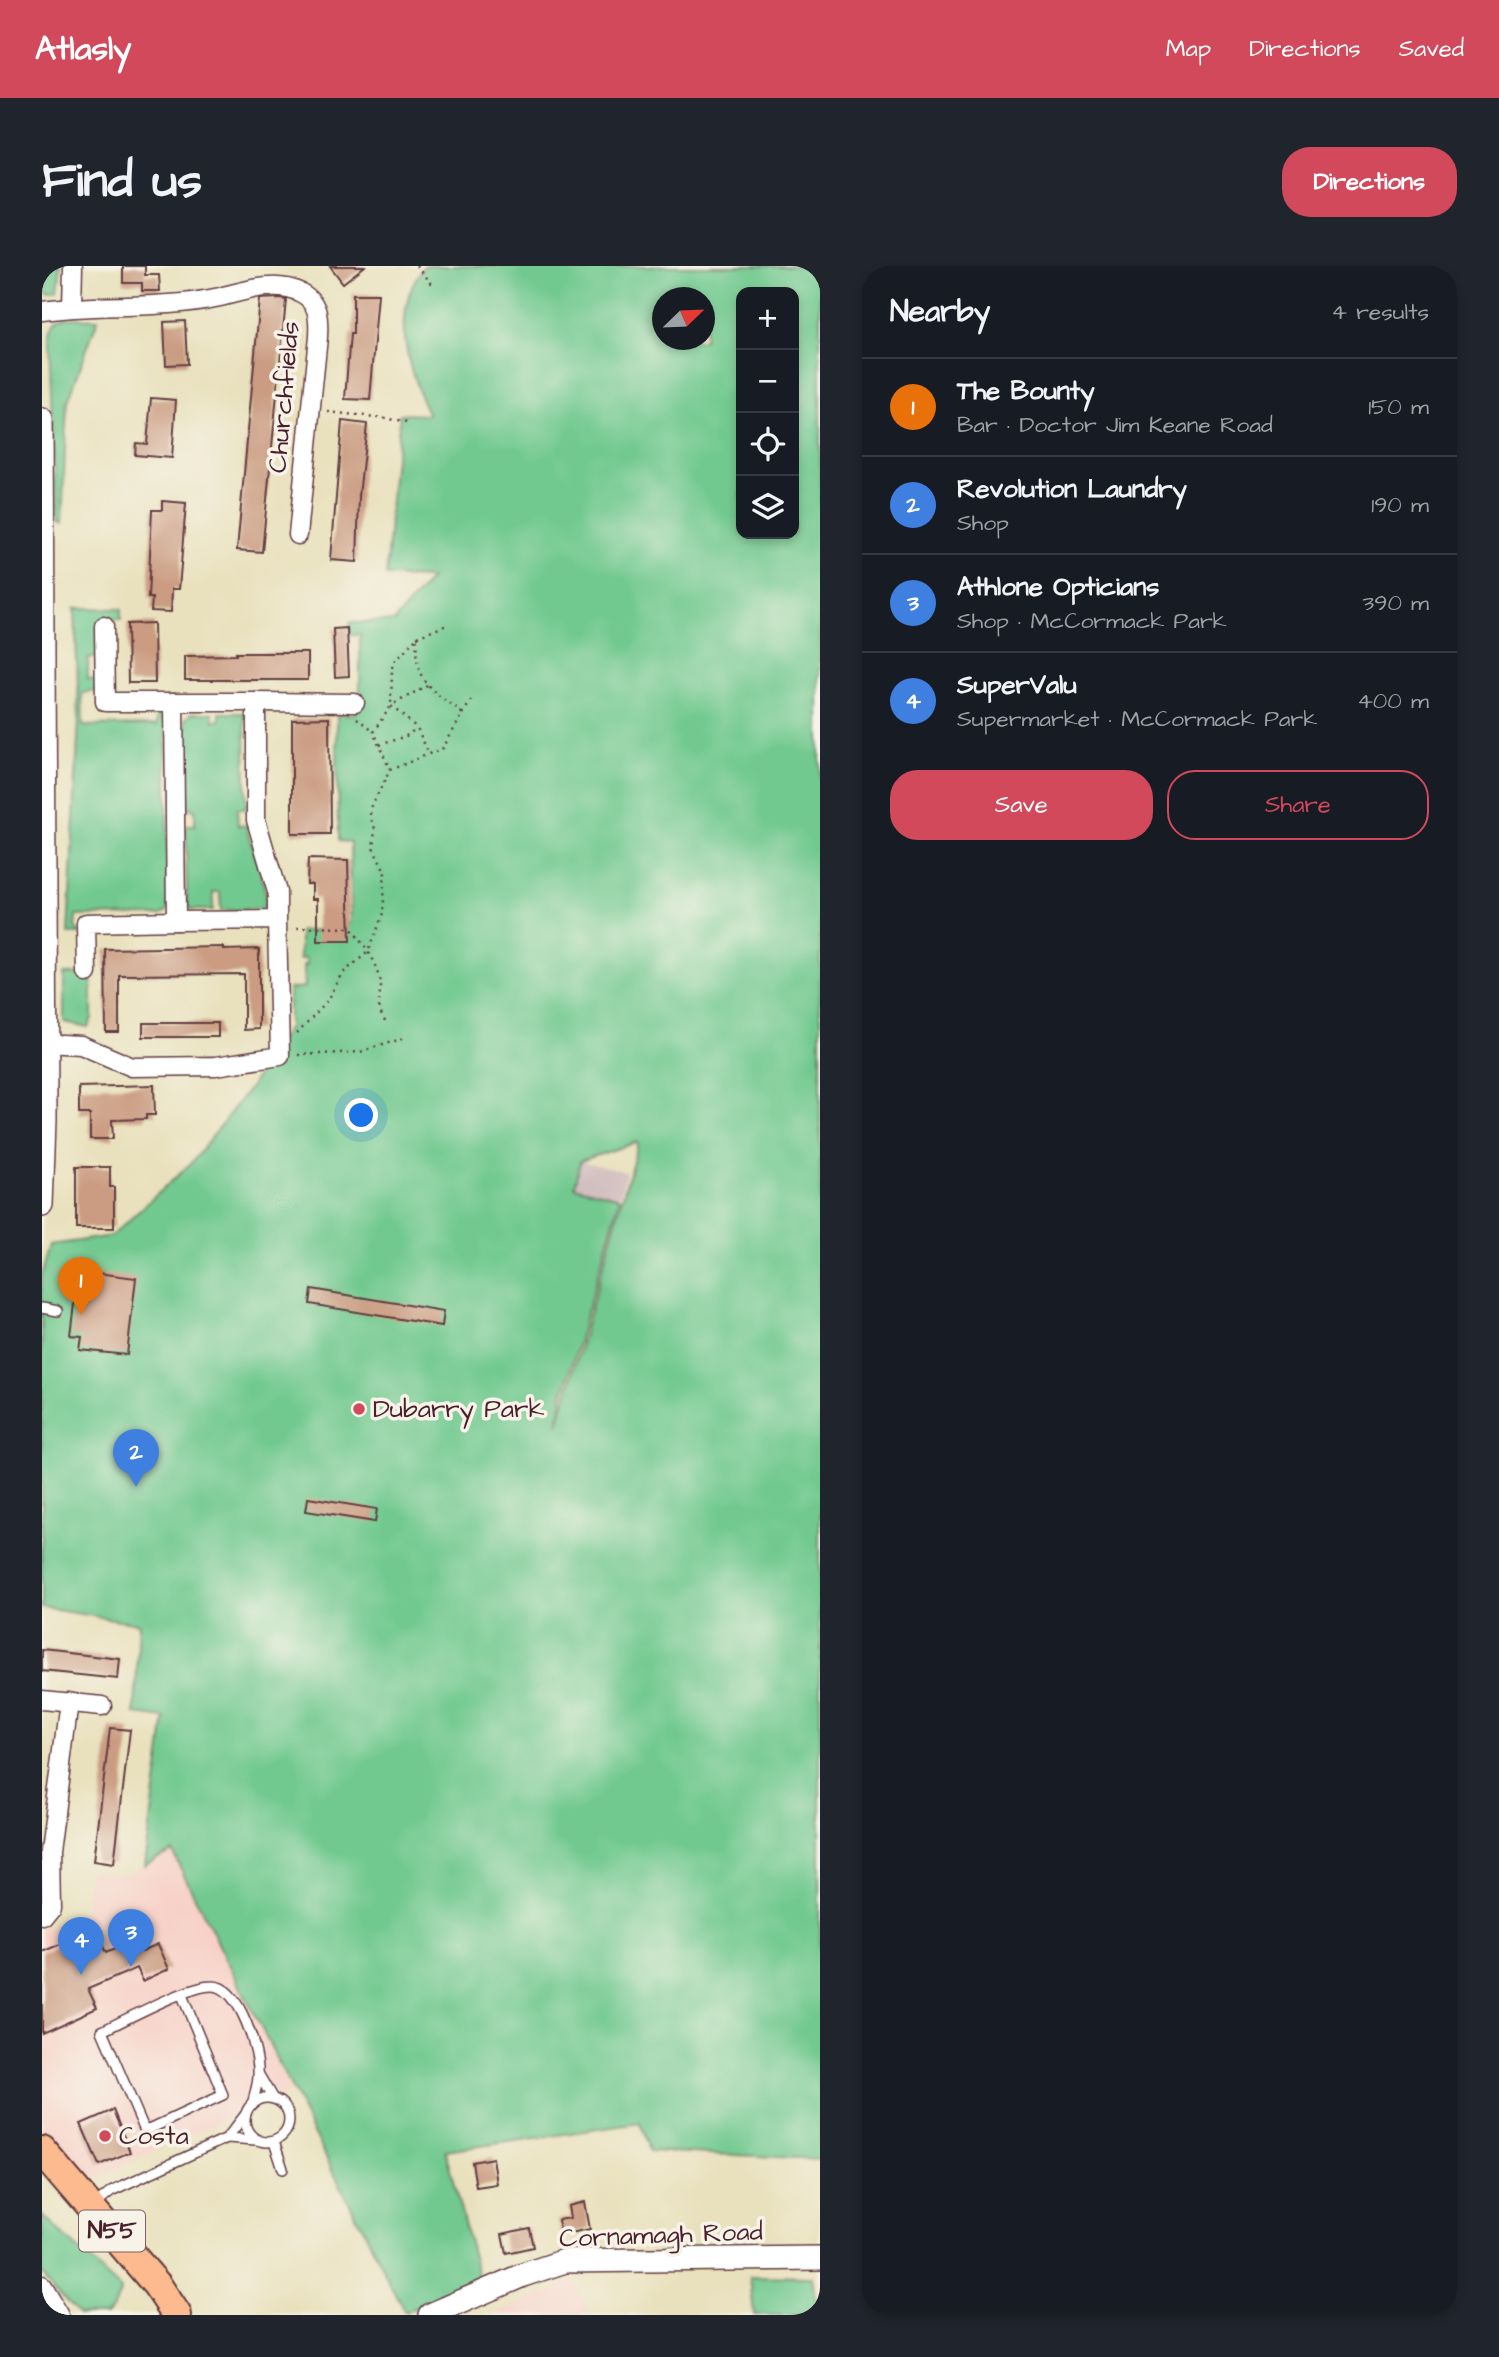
<!DOCTYPE html>
<html lang="en">
<head>
<meta charset="utf-8">
<style>
  :root { --surface:#171b24; --page:#20242c; --text:#f1f3f6; --muted:#9ea1a6; --line:#363941; --accent:#d1495b }
  body { margin:0; font-family:"Architects Daughter",sans-serif; background:var(--page); color:var(--text) }
  .controls { position:absolute; right:21px; top:21px; display:grid; overflow:hidden; border-radius:14px; box-shadow:0 4px 10px #0003 }
  .controls button { width:63px; height:63px; display:grid; place-items:center; padding:0; border:0; border-bottom:2px solid var(--line); background:var(--surface); color:var(--text); font:35px sans-serif }
  .compass { position:absolute; left:610px; top:21px; width:63px; height:63px; border-radius:50%; background:var(--surface); box-shadow:0 4px 10px #0003; rotate:67deg }
  .you { position:absolute; left:320px; top:850px; width:24px; height:24px; margin:-18px; border:5px solid #fff; border-radius:50%; background:#1a73e8; box-shadow:0 0 0 10px #1a73e833 }
  .badge { display:grid; place-items:center; width:46px; height:46px; border-radius:50%; background:var(--accent); color:#fff; font-size:23px; font-weight:700 }
  .pin { position:absolute; translate:-50% -58px; filter:drop-shadow(0 2px 4px #0008) }
  .pin::after { content:''; position:absolute; top:37px; width:24px; height:21px; background:inherit; clip-path:polygon(0 0,100% 0,50% 100%) }
  .list { margin:0; padding:0; list-style:none }
  h2 { display:flex; justify-content:space-between; align-items:center; height:91px; margin:0; padding:0 28px; font-size:30px }
  h2 small { font-size:23px; font-weight:400; color:var(--muted) }
  .list li { display:grid; grid-template-columns:46px 1fr auto; gap:21px; align-items:center; box-sizing:border-box; height:98px; padding:0 28px; border-top:2px solid var(--line) }
  .list b { display:block; font-size:26px; white-space:nowrap }
  .list p { margin:0; font-size:23px; white-space:nowrap; color:var(--muted) }
  .list em { font-size:23px; font-style:normal; color:var(--muted) }
  .actions { display:flex; gap:14px; padding:21px 28px }
  .actions a { flex:1; padding:16px 0; border:2px solid var(--accent); border-radius:28px; text-align:center; font-size:24px; color:var(--accent) }
  .actions .main { background:var(--accent); color:#fff }
  .icon { flex:none; width:38px; height:38px; fill:none; stroke:currentColor; stroke-width:2; stroke-linecap:round; stroke-linejoin:round }
  .map { position:relative; flex:none; width:778px; height:2049px; overflow:hidden; border-radius:28px }
  header { display:flex; align-items:center; gap:42px; box-sizing:border-box; height:98px; padding:0 35px; background:var(--accent); color:#fff }
  header strong { font-size:33px }
  nav { display:flex; gap:38px; margin-inline-start:auto; font-size:24px }
  .intro { display:flex; align-items:center; justify-content:space-between; box-sizing:border-box; height:168px; padding:0 42px }
  h1 { margin:0; font-size:49px }
  .button { padding:18px 32px; border-radius:28px; background:var(--accent); color:#fff; font-size:24px; font-weight:700 }
  main { display:flex; gap:42px; padding:0 42px }
  aside { flex:1; background:var(--surface); border-radius:28px; box-shadow:0 4px 10px #0003 }
  .map>svg:first-child { display:block }
  .built { fill:#f7d1c7 }
  .industrial { fill:#d2bfc0 }
  .green { fill:#71c98f; stroke:#5e745d; stroke-width:2; fill-rule:evenodd }
  .building { fill:#cb9c82 }
  .lines { fill:none; stroke-linecap:round; stroke-linejoin:round }
  .service-casing { stroke:#623c41; stroke-width:12 }
  .minor-casing { stroke:#623c41; stroke-width:21 }
  .tertiary-casing { stroke:#623c41; stroke-width:26 }
  .primary-casing { stroke:#623c41; stroke-width:32 }
  .path { stroke:#623c41; stroke-width:2.5; stroke-dasharray:2 5; stroke-linecap:butt }
  .service { stroke:#fff; stroke-width:9 }
  .minor { stroke:#fff; stroke-width:18 }
  .tertiary { stroke:#fff; stroke-width:23 }
  .primary { stroke:#fcba8e; stroke-width:28 }
  .poi-dot { fill:#d1495b; stroke:#f7f3e8; stroke-width:2.5 }
  .labels { text-anchor:middle; dominant-baseline:central; stroke-width:7; stroke-linejoin:round; paint-order:stroke }
  .shield { fill:#f7f3e8; stroke:#7e5f64; stroke-width:2 }
  .shield-label { font-size:24px; font-weight:bold; fill:#4a1f2b }
  .street-label { font-size:26px; fill:#4a1f2b; stroke:#f7f3e8 }
  .poi-label { font-size:26px; fill:#4a1f2b; stroke:#f7f3e8; text-anchor:start }
</style>
</head>
<body>
<header>
<strong>Atlasly</strong>
<nav><a>Map</a><a>Directions</a><a>Saved</a></nav>
</header>
<div class="intro"><h1>Find us</h1><a class="button">Directions</a></div>
<main>
<div class="map">
<svg width="778" height="2049" viewBox="0 0 778 2049">
  <rect width="100%" height="100%" fill="#f7f3e8"/>
  <filter id="ink" filterUnits="userSpaceOnUse"><feTurbulence type="fractalNoise" baseFrequency=".0143" numOctaves="2"/><feDisplacementMap in="SourceGraphic" scale="14" xChannelSelector="R" yChannelSelector="G"/><feConvolveMatrix kernelMatrix="1 2 1 2 8 2 1 2 1" color-interpolation-filters="sRGB"/></filter>
  <filter id="wash" filterUnits="userSpaceOnUse"><feTurbulence type="fractalNoise" baseFrequency=".00686" numOctaves="4" result="noise"/><feDisplacementMap in="SourceGraphic" scale="28" xChannelSelector="R" yChannelSelector="G"/><feGaussianBlur stdDeviation="1.57" result="paint"/><feColorMatrix in="noise" values="0 0 0 0 0 0 0 0 0 0 0 0 0 0 0 0 0 1.4 0 .05"/><feComposite in="paint" operator="in"/></filter>
  <g filter="url(#wash)">
    <rect width="100%" height="100%" fill="#e9e1bd"/>
    <g class="built">
      <polygon points="130,1584 248,1825 53,1912 0,1864 0,1665 43,1645 47,1604 83,1609"/>
      <polygon points="530,2015 549,2049 451,2049"/>
    </g>
    <polygon class="industrial" points="538,895 584,906 578,932 532,920"/>
    <g class="green">
      <polygon points="0,0 19,0 16,27 7,29 2,25"/>
      <path d="M382 0H778V1893L607 1885 598 1857 403 1885 436 2010 363 2047 130 1585 103 1599 123 1452 93 1448 97 1357 0 1342V1009L9 979 70 970 150 896 209 820 247 761V723L263 721 262 699 265 698V692H258V665L305 663 310 655 308 576 296 575 295 448H314L318 431V369H308L307 357 352 356 389 312 343 310 358 148 387 149C365 104 348 43 382 0ZM699 26H752V268H699ZM620 32H662V74H620ZM595 876 596 877 516 1159 521 1129 578 932 532 920 538 895Z"/>
      <path d="M26 52 56 53 25 137 20 257 15 256 8 79C9 65 12 55 26 52Z"/>
      <polygon points="33,342 79,343 79,354 56,354 57,391 46,392 46,414 57,414 55,425 40,427 41,460 115,459 115,443 124,445 126,644 118,649 34,650 33,661 38,668 26,668 37,452"/>
      <path d="M150 447H171V455H178V447H199L203 451 204 543H195L196 560 204 559C207 578 231 629 221 643L179 644 178 626H171V644H149L145 639 144 559H153V543L145 542 144 452Z"/>
      <polygon points="50,707 50,752 46,761 22,756 22,708"/>
      <polygon points="0,1950 79,2023 72,2041 65,2049 36,2049 0,2007"/>
      <polygon points="708,2010 771,2011 776,2049 712,2049"/>
    </g>
    <g id="blocks">
      <g class="building">
        <polygon points="81,0 103,0 103,9 117,9 118,25 100,25 100,17 81,17"/>
        <polygon points="288,0 323,0 301,17"/>
        <polygon points="311,28 337,28 328,134 303,133 308,68 311,68"/>
        <polygon points="237,32 244,33 220,286 195,284 218,33"/>
        <polygon points="143,55 145,98 124,99 122,56"/>
        <polygon points="109,132 134,134 130,192 93,189 94,177 105,178"/>
        <polygon points="300,155 325,158 317,230 315,296 289,294"/>
        <polygon points="120,235 144,237 137,323 130,323 129,346 109,345 110,332 106,332 110,244 120,244"/>
        <polygon points="112,357 113,417 86,417 85,358"/>
        <polygon points="305,362 307,410 293,411 291,363"/>
        <polygon points="194,387 266,387 266,414 143,414 143,390 194,389"/>
        <polygon points="287,452 288,568 250,568 250,453"/>
        <polygon points="266,593 306,594 308,675 276,675 276,633 271,633 271,618 265,618"/>
        <polygon points="182,681 182,684 217,683 217,763 202,764 202,708 77,709 77,766 64,766 63,683"/>
        <rect x="101" y="757" width="75" height="14"/>
        <polygon points="112,819 113,849 104,849 104,853 70,854 71,873 48,873 48,848 37,848 37,821"/>
        <polygon points="34,901 68,901 68,921 72,921 72,962 34,962"/>
        <polygon points="48,1006 94,1012 85,1089 38,1084 40,1071 29,1070 35,1022 46,1023"/>
        <polygon points="269,1023 402,1045 400,1060 267,1038"/>
        <polygon points="266,1232 335,1243 333,1256 264,1245"/>
        <polygon points="0,1384 78,1393 76,1413 0,1405"/>
        <polygon points="68,1462 88,1464 72,1598 52,1595"/>
        <polygon points="53,1663 64,1687 88,1676 93,1688 116,1678 127,1703 101,1715 95,1702 46,1723 55,1742 0,1767 0,1686"/>
        <polygon points="71,1844 88,1886 57,1899 39,1858"/>
        <polygon points="451,1892 455,1918 434,1921 430,1896"/>
        <polygon points="543,1936 548,1963 519,1969 516,1954 529,1952 527,1940"/>
        <polygon points="487,1962 491,1981 464,1987 460,1968"/>
      </g>
    </g>
  </g>
  <g filter="url(#ink)">
    <use href="#blocks" fill-opacity="0" stroke="#623c41" stroke-width="2"/>
    <g class="lines">
      <defs>
        <g id="service">
          <polyline points="0,1042 16,1045"/>
          <path d="M140 1729 181 1829 103 1865 60 1765C85 1753 146 1720 170 1720 198 1719 218 1788 216 1810 216 1819 212 1828 211 1837"/>
          <polyline points="217,1809 231,1833"/>
          <circle cx="225" cy="1854" r="22"/>
          <polyline points="185,1872 214,1874"/>
          <polyline points="232,1876 241,1903"/>
          <polyline points="51,1940 69,1925 185,1872 203,1849"/>
        </g>
        <g id="minor">
          <polyline points="30,41 31,0"/>
          <path d="M0 45C59 37 119 44 178 31 202 25 233 14 257 26 277 35 277 52 276 71L256 269"/>
          <polyline points="62,360 63,436 132,436"/>
          <polyline points="214,436 313,437"/>
          <polyline points="45,707 44,657 134,655"/>
          <polyline points="0,777 39,779 90,801 174,800 238,790 235,654 134,655 132,436 214,436 214,554 235,626 235,654"/>
          <polyline points="0,1434 60,1440"/>
          <polyline points="0,1649 9,1638 8,1586 27,1436"/>
          <polyline points="0,2019 18,2049"/>
        </g>
        <g id="tertiary">
          <polyline points="0,154 3,854 0,939"/>
          <polyline points="388,2049 481,2009 523,1995 778,1992"/>
        </g>
        <polyline id="primary" points="0,1885 115,2019 135,2049"/>
      </defs>
      <use href="#service" class="service-casing"/>
      <use href="#minor" class="minor-casing"/>
      <use href="#tertiary" class="tertiary-casing"/>
      <use href="#primary" class="primary-casing"/>
      <g class="path">
        <polyline points="375,0 391,19"/>
        <polyline points="286,146 343,152 364,157"/>
        <polyline points="375,371 405,359"/>
        <polyline points="385,419 349,440 375,462 387,488"/>
        <polyline points="421,448 431,431"/>
        <polyline points="315,453 331,466"/>
        <polyline points="337,479 364,470 375,462"/>
        <path d="M255 661 309 662C320 677 333 693 337 712 341 732 331 737 344 756"/>
        <path d="M255 767 286 734 301 707 326 686 340 648 343 605 331 581 333 563 329 550 330 540 348 504 401 482 421 448C388 422 371 417 375 371L354 394 350 404 349 440 331 466 348 504"/>
        <polyline points="256,789 318,786 362,772"/>
      </g>
      <use href="#service" class="service"/>
      <use href="#minor" class="minor"/>
      <use href="#tertiary" class="tertiary"/>
      <use href="#primary" class="primary"/>
    </g>
  </g>
  <g class="poi-dot">
    <circle cx="317" cy="1143" r="7"/>
    <circle cx="63" cy="1870" r="7"/>
  </g>
  <g class="labels">
    <rect class="shield" x="37" y="1944.5" width="66" height="41" rx="5"/>
    <g class="shield-label">
      <text x="70" y="1965">N55</text>
    </g>
    <g class="street-label">
      <text transform="translate(242 131) rotate(-85)">Churchfields</text>
      <text transform="translate(619 1969) rotate(-2)">Cornamagh Road</text>
    </g>
    <g class="poi-label">
      <text x="331" y="1143">Dubarry Park</text>
      <text x="77" y="1870">Costa</text>
    </g>
  </g>
</svg>
<div class="controls">
<button>+</button>
<button>−</button>
<button><svg class="icon" aria-label="locate" viewBox="0 0 24 24"><circle cx="12" cy="12" r="6"/><path d="M12 2v4M12 18v4M2 12h4M18 12h4"/></svg></button>
<button><svg class="icon" aria-label="layers" viewBox="0 0 24 24"><path d="M12 4l9 5-9 5-9-5zM3 14l9 5 9-5"/></svg></button>
</div>
<svg class="compass" viewBox="-18 -18 36 36"><path d="M0-13l5 13h-10z" fill="#e53935"/><path d="M0 13l5-13h-10z" fill="#9ea1a6"/></svg>
<div class="you"></div>
<div class="pin badge" style="left:39px;top:1049px;background:#e8710a">1</div>
<div class="pin badge" style="left:94px;top:1221px;background:#3f7fe0">2</div>
<div class="pin badge" style="left:89px;top:1701px;background:#3f7fe0">3</div>
<div class="pin badge" style="left:39px;top:1709px;background:#3f7fe0">4</div>
</div>
<aside>
<h2>Nearby<small>4 results</small></h2>
<ul class="list">
<li><span class="badge" style="background:#e8710a">1</span><div><b>The Bounty</b><p>Bar · Doctor Jim Keane Road</p></div><em>150 m</em></li>
<li><span class="badge" style="background:#3f7fe0">2</span><div><b>Revolution Laundry</b><p>Shop</p></div><em>190 m</em></li>
<li><span class="badge" style="background:#3f7fe0">3</span><div><b>Athlone Opticians</b><p>Shop · McCormack Park</p></div><em>390 m</em></li>
<li><span class="badge" style="background:#3f7fe0">4</span><div><b>SuperValu</b><p>Supermarket · McCormack Park</p></div><em>400 m</em></li>
</ul>
<div class="actions"><a class="main">Save</a><a>Share</a></div>
</aside>
</main>
</body>
</html>
